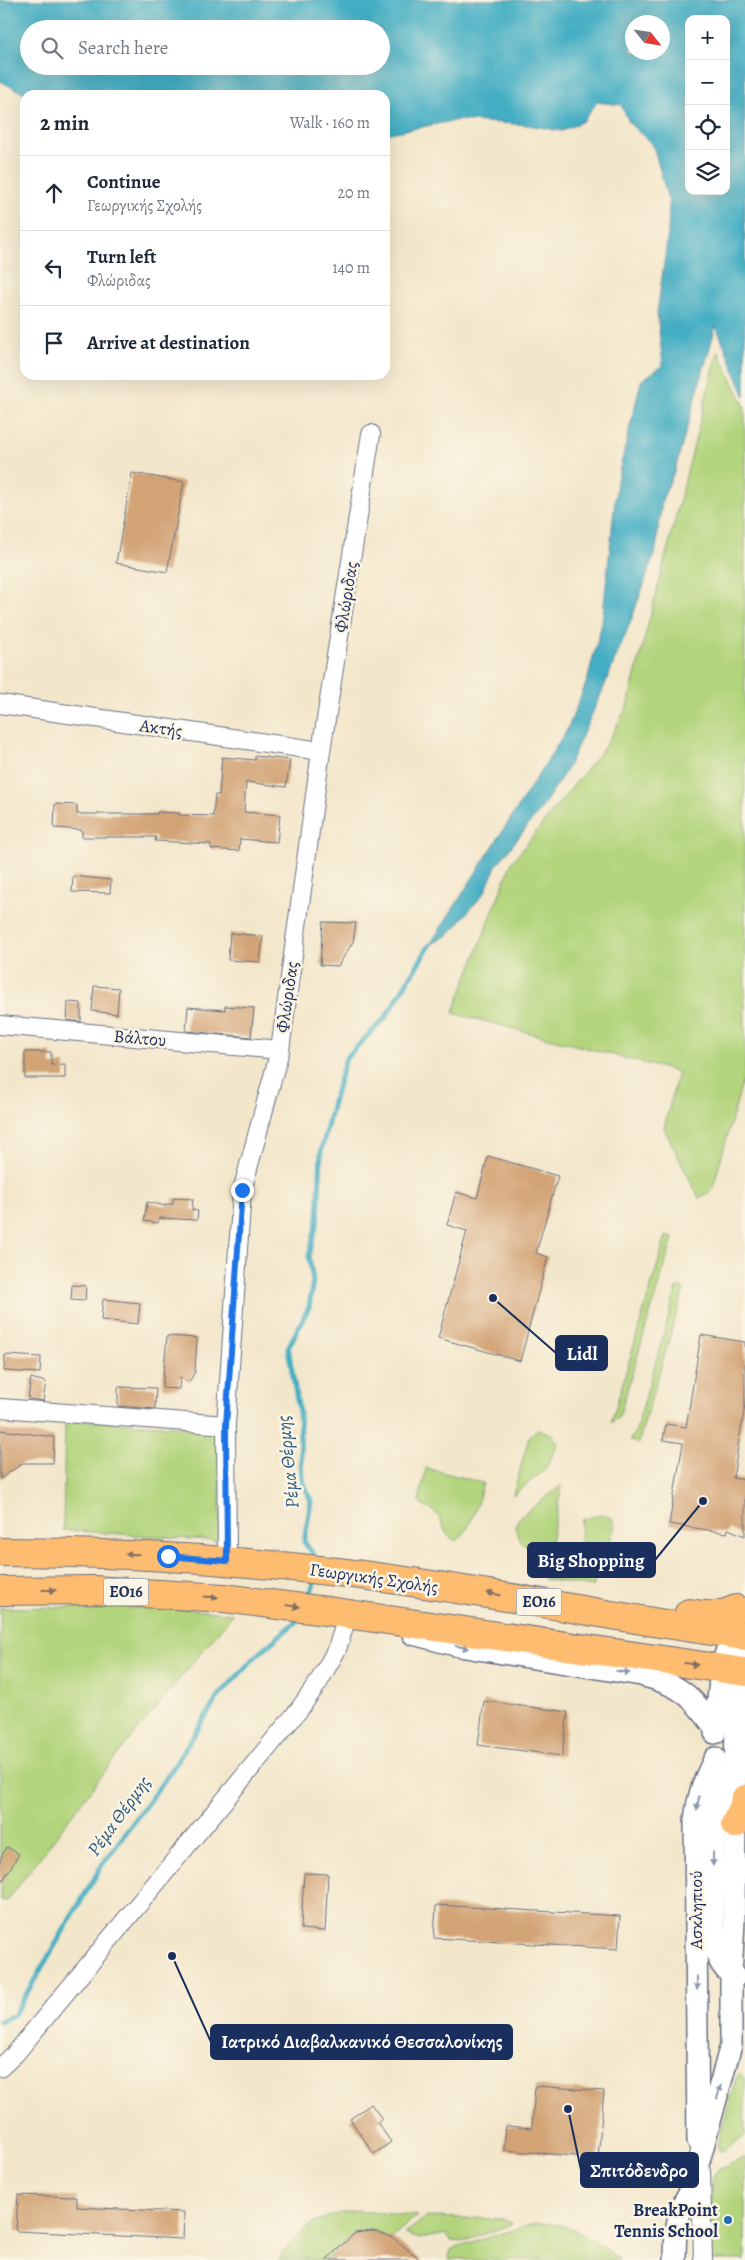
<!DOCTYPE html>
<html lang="en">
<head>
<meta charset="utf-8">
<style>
  :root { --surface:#fff; --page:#f6f6f7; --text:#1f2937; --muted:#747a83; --line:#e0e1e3 }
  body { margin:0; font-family:Alegreya,serif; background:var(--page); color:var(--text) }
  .controls { position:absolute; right:15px; top:15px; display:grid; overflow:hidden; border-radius:10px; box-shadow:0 5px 20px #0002 }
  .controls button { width:45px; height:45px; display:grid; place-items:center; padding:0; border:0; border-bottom:1px solid var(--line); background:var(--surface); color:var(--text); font:25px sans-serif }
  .compass { position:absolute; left:625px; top:15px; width:45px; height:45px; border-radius:50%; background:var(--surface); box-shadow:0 5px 20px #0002; rotate:120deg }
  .stop { position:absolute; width:15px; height:15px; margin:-11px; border:4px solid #1a73e8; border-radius:50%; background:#fff }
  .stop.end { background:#1a73e8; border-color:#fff; box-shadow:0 1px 5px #0008 }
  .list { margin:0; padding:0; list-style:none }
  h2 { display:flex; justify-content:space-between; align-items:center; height:65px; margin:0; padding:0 20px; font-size:21px }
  h2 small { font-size:16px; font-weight:400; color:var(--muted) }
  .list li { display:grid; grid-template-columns:32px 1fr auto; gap:15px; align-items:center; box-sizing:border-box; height:75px; padding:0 20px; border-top:1px solid var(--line) }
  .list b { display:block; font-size:19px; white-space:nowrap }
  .list p { margin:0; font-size:16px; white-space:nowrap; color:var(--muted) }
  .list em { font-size:16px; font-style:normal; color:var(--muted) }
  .icon { flex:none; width:28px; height:28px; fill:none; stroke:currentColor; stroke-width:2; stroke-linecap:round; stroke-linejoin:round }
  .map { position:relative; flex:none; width:745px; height:2260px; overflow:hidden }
  .search { position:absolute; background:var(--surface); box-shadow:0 5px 20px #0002; left:20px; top:20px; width:370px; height:55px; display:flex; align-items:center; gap:12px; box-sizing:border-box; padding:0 18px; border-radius:28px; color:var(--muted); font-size:19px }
  .panel { position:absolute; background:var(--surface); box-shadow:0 5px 20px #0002; left:20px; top:90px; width:370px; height:290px; border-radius:15px }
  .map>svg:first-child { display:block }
  .green { fill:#b2d47c; stroke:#66826d }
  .water { fill:#43adc3; stroke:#2f6e90; fill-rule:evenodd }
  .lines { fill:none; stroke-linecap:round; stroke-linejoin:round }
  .stream { stroke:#43adc3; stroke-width:5 }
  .building { fill:#d2a374 }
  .minor-casing { stroke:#676f84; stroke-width:20 }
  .tertiary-casing { stroke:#676f84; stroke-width:24 }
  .primary-casing { stroke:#676f84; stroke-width:30 }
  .minor { stroke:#fff; stroke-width:18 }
  .tertiary { stroke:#fff; stroke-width:21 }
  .primary { stroke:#febc70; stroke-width:28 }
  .oneway { fill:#816e66 }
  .oneway2 { fill:#8d97ae }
  .route { stroke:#1a73e8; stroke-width:6 }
  .poi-dot { fill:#1f6fb2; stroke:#fcf5e5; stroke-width:2 }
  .labels { text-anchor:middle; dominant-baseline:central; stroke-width:5; stroke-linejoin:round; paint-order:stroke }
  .shield { fill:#fcf5e5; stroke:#5e6a86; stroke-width:1 }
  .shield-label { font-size:16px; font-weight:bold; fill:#1b2f5e }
  .street-label { font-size:18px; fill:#1b2f5e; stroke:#fcf5e5 }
  .poi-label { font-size:18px; font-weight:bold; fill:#1b2f5e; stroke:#fcf5e5; text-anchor:end }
  .water-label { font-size:19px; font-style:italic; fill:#295b81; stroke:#fcf5e5 }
  .leader { fill:none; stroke:#1b2f5e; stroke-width:2 }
  .callout-dot { fill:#1b2f5e; stroke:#fcf5e5; stroke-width:2 }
  .callout { fill:#1b2f5e; stroke:#1b2f5e; stroke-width:2 }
  .callout-label { font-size:19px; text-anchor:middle; font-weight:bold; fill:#fff }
</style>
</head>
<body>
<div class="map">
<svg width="745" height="2260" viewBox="0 0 745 2260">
  <rect width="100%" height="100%" fill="#fcf5e5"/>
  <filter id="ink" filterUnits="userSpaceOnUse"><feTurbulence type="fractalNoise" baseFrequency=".02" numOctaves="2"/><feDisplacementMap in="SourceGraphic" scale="10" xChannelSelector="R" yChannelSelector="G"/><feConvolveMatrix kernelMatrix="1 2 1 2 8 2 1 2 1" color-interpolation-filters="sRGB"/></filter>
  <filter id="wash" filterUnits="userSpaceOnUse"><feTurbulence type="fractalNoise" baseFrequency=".0096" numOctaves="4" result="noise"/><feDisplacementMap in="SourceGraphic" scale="20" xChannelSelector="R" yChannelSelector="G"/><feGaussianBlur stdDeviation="1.12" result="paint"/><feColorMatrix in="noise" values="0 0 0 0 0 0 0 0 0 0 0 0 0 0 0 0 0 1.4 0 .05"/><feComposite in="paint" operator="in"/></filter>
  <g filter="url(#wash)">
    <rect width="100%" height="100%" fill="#f3e7cb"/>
    <g class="green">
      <polygon points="718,351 745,407 745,1072 712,1191 699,1198 664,1128 678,1072 453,1013 512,862 606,745 627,707"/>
      <polygon points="666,1236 673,1238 619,1417 611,1423"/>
      <polygon points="677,1288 684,1289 638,1444 630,1440 636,1430"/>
      <polygon points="65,1419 221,1429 220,1541 63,1530"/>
      <polygon points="538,1429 553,1435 558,1444 544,1471 513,1495 529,1437"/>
      <path d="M426 1468 483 1483C477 1503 473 1527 457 1541 440 1536 445 1518 432 1510 429 1508 424 1507 421 1505L419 1501Z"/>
      <path d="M562 1485 551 1541 537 1550H530C520 1542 511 1530 519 1518Z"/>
      <path d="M601 1514 612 1518 615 1527 593 1587 544 1579C579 1566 578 1554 582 1520Z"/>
      <polygon points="92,1607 188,1609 233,1614 118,1754 7,1901 0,1900 0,1608"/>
      <polygon points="740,2073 745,2079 745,2136 724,2150 720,2151 717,2145 736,2078"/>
      <polygon points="745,2157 745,2260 710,2260 711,2180 718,2170"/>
      <path d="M358 2211 417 2216 392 2237 355 2233 326 2260H278C301 2229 317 2214 358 2211Z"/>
      <polygon points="426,2217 501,2219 512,2223 507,2226 462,2242 451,2241 446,2234 419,2239 404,2234"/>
      <path d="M550 2223C577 2226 598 2245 620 2260H448L451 2250 456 2247 534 2224Z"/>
    </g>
    <path class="water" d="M0 0H745V397L716 326 675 470 662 500 656 550 632 618 602 692 568 767 542 808 496 866 485 892 449 934 429 946 567 730 587 681 602 623 617 481 641 381 663 365 657 313 668 234 669 203 653 145 630 124 621 105 597 102 583 121 562 131 528 125 458 120 385 134V95H27L0 81ZM689 19H726V191H689ZM632 22H662V52H632ZM29 29H381V66H29Z"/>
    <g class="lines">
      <g class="stream">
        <polyline points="315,1561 314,1555 304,1542 311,1501 302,1478 299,1412 288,1348 309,1307 313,1281 309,1256 318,1219 321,1152 333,1102 346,1058 385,1018 429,946"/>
        <polyline points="307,1601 316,1579"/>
        <polyline points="0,2021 14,2015 102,1865 171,1771 218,1697 256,1656 300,1618"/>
      </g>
    </g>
    <g id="blocks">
      <g class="building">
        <polygon points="132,473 184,482 167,572 116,563"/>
        <polygon points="255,756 290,760 286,787 246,782 244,812 280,815 277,842 240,839 239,851 211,849 211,844 155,841 156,837 82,837 82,830 54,828 55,804 77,805 77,814 157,814 157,812 179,813 179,815 213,816 215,795 219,795 222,757 255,760"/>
        <polygon points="73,876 111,880 110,893 72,892"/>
        <polygon points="323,922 356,923 353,942 338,966 320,965"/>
        <polygon points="230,933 263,936 260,962 228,960"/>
        <polygon points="94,986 119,988 117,1014 92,1011"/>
        <polygon points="68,1002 81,1003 81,1022 67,1020"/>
        <polygon points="225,1006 254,1008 251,1037 186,1031 188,1007 225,1010"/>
        <polygon points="25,1052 51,1052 51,1065 65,1064 65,1078 25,1078"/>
        <polygon points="488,1156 558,1176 536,1253 548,1257 520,1361 438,1338 467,1231 447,1225 456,1192 477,1198"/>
        <polygon points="173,1198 193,1199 192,1210 198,1211 197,1220 159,1218 158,1223 144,1221 147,1202 166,1206 166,1204 173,1204"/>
        <polygon points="72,1285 86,1286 85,1301 71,1300"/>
        <polygon points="103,1299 140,1303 138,1324 101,1320"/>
        <polygon points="701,1335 745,1342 745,1405 733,1478 745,1480 745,1536 728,1529 727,1533 669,1524 683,1443 663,1440 666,1424 686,1427"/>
        <polygon points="167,1336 197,1338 195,1372 189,1382 180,1377 179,1389 162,1388"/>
        <polygon points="5,1355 41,1357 40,1373 4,1371"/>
        <polygon points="31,1378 46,1382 43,1401 28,1399"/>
        <polygon points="118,1387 156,1388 155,1409 118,1406"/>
        <polygon points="0,1430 54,1437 53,1463 23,1463 0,1479"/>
        <polygon points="484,1701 568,1712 562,1756 478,1745"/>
        <polygon points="7,1847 19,1854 0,1885 0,1859"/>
        <polygon points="304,1873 328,1874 325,1931 301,1929"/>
        <polygon points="436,1905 620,1916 618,1949 434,1938"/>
        <polygon points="535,2086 604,2091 598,2158 504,2150 506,2126 532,2128"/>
        <polygon points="371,2104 382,2119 377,2122 391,2142 374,2154 350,2119"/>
        <polygon points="18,2195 77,2197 77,2207 184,2212 183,2239 16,2231"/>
        <polygon points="373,2231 392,2237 421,2260 326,2260 355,2233"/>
      </g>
    </g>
  </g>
  <g filter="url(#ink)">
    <use href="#blocks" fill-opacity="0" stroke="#676f84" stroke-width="1"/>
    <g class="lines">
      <defs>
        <g id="minor">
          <polyline points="0,704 321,751"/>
          <polyline points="0,1025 280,1050"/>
          <polyline points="0,1408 226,1425"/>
          <polyline points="227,1561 226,1425 242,1191 280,1050 321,751 371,434"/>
          <polyline points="0,2068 15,2054 298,1711 318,1683 337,1649 348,1614"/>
          <polyline points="701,2171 703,2260"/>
        </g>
        <g id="tertiary">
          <path d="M413 1634 459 1646 641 1675C681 1685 691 1695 715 1728"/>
          <polyline points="715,1733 721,1668 732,1634"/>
          <path d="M715 1766 713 1935C715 1952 719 1968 735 1977"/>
          <path d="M698 2141 695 1820C698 1796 704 1779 715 1758"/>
          <path d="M675 2260C675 2235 676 2211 691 2190L731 2045V1975L734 1922 736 1708 745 1651"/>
        </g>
        <g id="primary">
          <path d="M0 1552C117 1552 230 1559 346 1573 480 1589 612 1618 745 1636"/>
          <polyline points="0,1591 94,1590 224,1598 334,1612 745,1672"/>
          <path d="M689 1613C706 1616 720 1617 736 1609"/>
          <polyline points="735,1824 743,1808 745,1799"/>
        </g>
      </defs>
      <use href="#minor" class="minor-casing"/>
      <use href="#tertiary" class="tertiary-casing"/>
      <use href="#primary" class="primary-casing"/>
      <use href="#minor" class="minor"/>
      <use href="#tertiary" class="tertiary"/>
      <use href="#primary" class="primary"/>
    </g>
    <defs><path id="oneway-solid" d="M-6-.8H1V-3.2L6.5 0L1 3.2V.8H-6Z" transform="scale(1.25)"/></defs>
    <g class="oneway">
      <use href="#oneway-solid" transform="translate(132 1554) rotate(-178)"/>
      <use href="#oneway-solid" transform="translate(49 1590)"/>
      <use href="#oneway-solid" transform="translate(494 1594) rotate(-171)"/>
      <use href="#oneway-solid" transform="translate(211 1597) rotate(4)"/>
      <use href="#oneway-solid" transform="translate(293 1606) rotate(7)"/>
      <use href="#oneway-solid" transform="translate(691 1664) rotate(9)"/>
    </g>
    <g class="oneway2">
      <use href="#oneway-solid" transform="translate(462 1647) rotate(11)"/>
      <use href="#oneway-solid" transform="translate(623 1672) rotate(9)"/>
      <use href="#oneway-solid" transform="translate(698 1803) rotate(99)"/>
      <use href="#oneway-solid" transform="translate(713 1859) rotate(91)"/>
      <use href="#oneway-solid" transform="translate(697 1983) rotate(90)"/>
      <use href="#oneway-solid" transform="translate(719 2092) rotate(-74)"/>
    </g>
  </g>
  <g class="lines" filter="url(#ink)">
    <polyline class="route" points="168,1556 227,1561 226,1425 242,1190"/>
  </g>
  <circle class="poi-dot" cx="728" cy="2220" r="5"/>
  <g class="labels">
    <g class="shield">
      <rect x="103.5" y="1578.5" width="45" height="27" rx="4"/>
      <rect x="516.5" y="1588.5" width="45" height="27" rx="4"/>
    </g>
    <g class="shield-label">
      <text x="126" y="1592">ΕΟ16</text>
      <text x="539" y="1602">ΕΟ16</text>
    </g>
    <g class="street-label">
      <text transform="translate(346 597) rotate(-81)">Φλώριδας</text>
      <text transform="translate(161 728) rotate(8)">Ακτής</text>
      <text transform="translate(287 997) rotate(-82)">Φλώριδας</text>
      <text transform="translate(140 1038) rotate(5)">Βάλτου</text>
      <text transform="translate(374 1578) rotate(8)">Γεωργικής Σχολής</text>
      <text transform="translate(696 1910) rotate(-90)">Ασκληπιού</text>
    </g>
    <g class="poi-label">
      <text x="718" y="2210">BreakPoint<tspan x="718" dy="21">Tennis School</tspan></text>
    </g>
    <g class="water-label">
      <text transform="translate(288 1462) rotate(-96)">Ρέμα Θέρμης</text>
      <text transform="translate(119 1816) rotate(-54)">Ρέμα Θέρμης</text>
    </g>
  </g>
  <path class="leader" d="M493 1298L556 1353M703 1501L655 1560M172 1956L211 2042M568 2109L581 2170"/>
  <g class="callout-dot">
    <circle cx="493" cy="1298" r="5"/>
    <circle cx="703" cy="1501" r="5"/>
    <circle cx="172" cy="1956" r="5"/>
    <circle cx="568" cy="2109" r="5"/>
  </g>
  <g class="callout">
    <rect x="556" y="1336" width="51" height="34" rx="5"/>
    <rect x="528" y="1543" width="127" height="34" rx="5"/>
    <rect x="211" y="2025" width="301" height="34" rx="5"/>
    <rect x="581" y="2153" width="117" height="34" rx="5"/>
  </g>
  <g class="callout-label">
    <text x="582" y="1360">Lidl</text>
    <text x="591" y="1567">Big Shopping</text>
    <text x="362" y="2048">Ιατρικό Διαβαλκανικό Θεσσαλονίκης</text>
    <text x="639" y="2177">Σπιτόδενδρο</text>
  </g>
</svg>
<div class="controls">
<button>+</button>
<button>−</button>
<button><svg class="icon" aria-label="locate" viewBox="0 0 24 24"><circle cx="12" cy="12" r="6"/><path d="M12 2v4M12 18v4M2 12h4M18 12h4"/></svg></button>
<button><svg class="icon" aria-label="layers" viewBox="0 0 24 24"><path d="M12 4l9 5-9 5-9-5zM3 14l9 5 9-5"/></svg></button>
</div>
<svg class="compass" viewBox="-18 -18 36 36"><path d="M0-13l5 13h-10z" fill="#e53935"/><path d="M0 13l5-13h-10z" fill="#747a83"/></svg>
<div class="stop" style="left:168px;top:1556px"></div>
<div class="stop end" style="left:242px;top:1190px"></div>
<div class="search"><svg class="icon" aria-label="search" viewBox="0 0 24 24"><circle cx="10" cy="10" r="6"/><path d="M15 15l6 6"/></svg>Search here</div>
<section class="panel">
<h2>2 min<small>Walk · 160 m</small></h2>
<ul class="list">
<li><svg class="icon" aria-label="ahead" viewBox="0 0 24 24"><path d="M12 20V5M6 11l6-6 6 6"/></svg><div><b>Continue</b><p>Γεωργικής Σχολής</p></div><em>20 m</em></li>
<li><svg class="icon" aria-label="left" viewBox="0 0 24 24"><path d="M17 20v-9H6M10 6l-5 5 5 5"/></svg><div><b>Turn left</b><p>Φλώριδας</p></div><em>140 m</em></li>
<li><svg class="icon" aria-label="arrive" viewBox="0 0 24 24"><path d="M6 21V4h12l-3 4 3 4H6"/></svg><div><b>Arrive at destination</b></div></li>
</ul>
</section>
</div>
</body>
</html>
